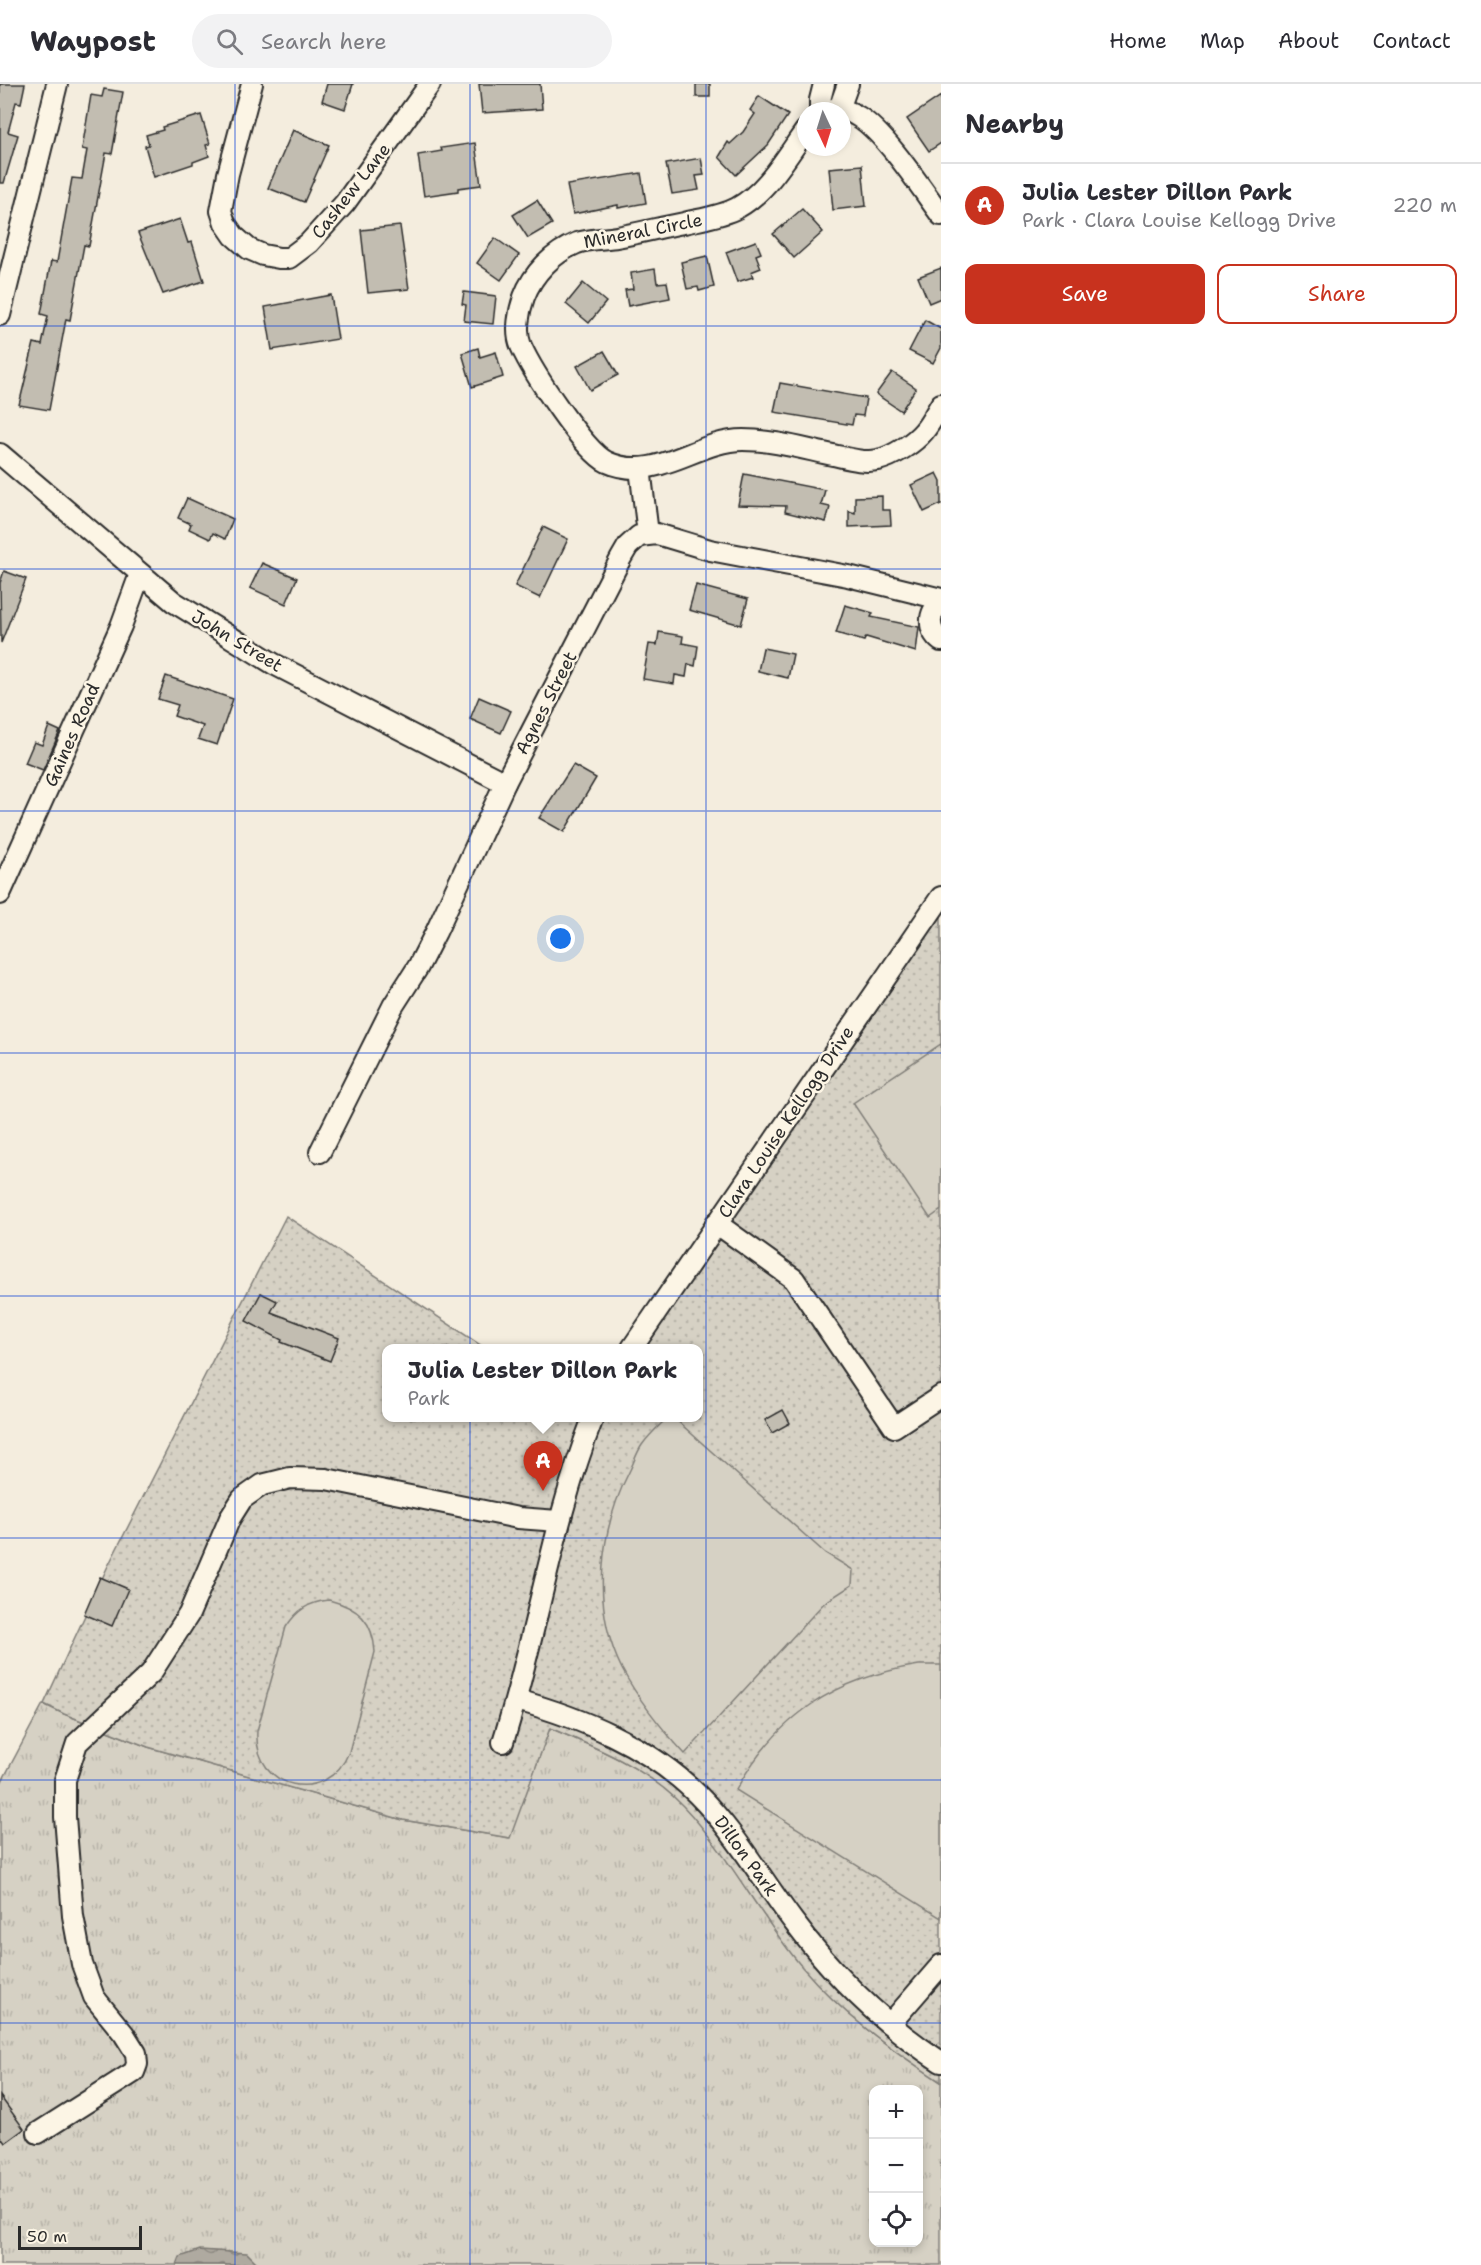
<!DOCTYPE html>
<html lang="en">
<head>
<meta charset="utf-8">
<style>
  :root { --surface:#fff; --page:#f2f2f3; --text:#2b2b33; --muted:#7c7c81; --line:#e1e1e2; --accent:#c8321e }
  body { margin:0; font-family:"Shantell Sans",sans-serif; background:var(--page); color:var(--text) }
  .controls { position:absolute; right:18px; bottom:18px; display:grid; overflow:hidden; border-radius:12px; box-shadow:0 3px 9px #0003 }
  .controls button { width:54px; height:54px; display:grid; place-items:center; padding:0; border:0; border-bottom:2px solid var(--line); background:var(--surface); color:var(--text); font:30px sans-serif }
  .compass { position:absolute; left:797px; top:18px; width:54px; height:54px; border-radius:50%; background:var(--surface); box-shadow:0 3px 9px #0003; rotate:176deg }
  .scale { position:absolute; left:18px; bottom:15px; width:124px; box-sizing:border-box; padding-left:6px; border:3px solid #2b2b2b; border-top:0; font-size:16px; line-height:21px; white-space:nowrap; color:#2b2b2b; -webkit-text-stroke:4px #fcf5e5; paint-order:stroke }
  .you { position:absolute; left:561px; top:855px; width:21px; height:21px; margin:-15px; border:4px solid #fff; border-radius:50%; background:#1a73e8; box-shadow:0 0 0 9px #1a73e833 }
  .badge { display:grid; place-items:center; width:39px; height:39px; border-radius:50%; background:var(--accent); color:#fff; font-size:20px; font-weight:700 }
  .pin { position:absolute; translate:-50% -50px; filter:drop-shadow(0 2px 3px #0008) }
  .pin::after { content:''; position:absolute; top:32px; width:21px; height:18px; background:inherit; clip-path:polygon(0 0,100% 0,50% 100%) }
  .popup { position:absolute; left:382px; top:1260px; width:321px; height:78px; box-sizing:border-box; display:grid; place-content:center; border-radius:12px; background:var(--surface); filter:drop-shadow(0 2px 4px #0005); font-size:20px; white-space:nowrap; color:var(--muted) }
  .popup b { font-size:22px; color:var(--text) }
  .popup::after { content:''; position:absolute; left:50%; top:100%; margin-left:-12px; border:12px solid transparent; border-top-color:var(--surface) }
  .list { margin:0; padding:0; list-style:none }
  h2 { display:flex; justify-content:space-between; align-items:center; height:78px; margin:0; padding:0 24px; font-size:26px }
  h2 small { font-size:20px; font-weight:400; color:var(--muted) }
  .list li { display:grid; grid-template-columns:39px 1fr auto; gap:18px; align-items:center; box-sizing:border-box; height:84px; padding:0 24px; border-top:2px solid var(--line) }
  .list b { display:block; font-size:22px; white-space:nowrap }
  .list p { margin:0; font-size:20px; white-space:nowrap; color:var(--muted) }
  .list em { font-size:20px; font-style:normal; color:var(--muted) }
  .actions { display:flex; gap:12px; padding:18px 24px }
  .actions a { flex:1; padding:14px 0; border:2px solid var(--accent); border-radius:12px; text-align:center; font-size:21px; color:var(--accent) }
  .actions .main { background:var(--accent); color:#fff }
  .icon { flex:none; width:33px; height:33px; fill:none; stroke:currentColor; stroke-width:2; stroke-linecap:round; stroke-linejoin:round }
  .map { position:relative; flex:none; width:941px; height:2181px; overflow:hidden }
  header { display:flex; align-items:center; gap:36px; box-sizing:border-box; height:84px; padding:0 30px; background:var(--surface); border-bottom:2px solid var(--line) }
  header strong { font-size:28px }
  nav { display:flex; gap:33px; margin-inline-start:auto; font-size:21px }
  .search { width:420px; height:54px; background:var(--page); display:flex; align-items:center; gap:15px; box-sizing:border-box; padding:0 21px; border-radius:33px; color:var(--muted); font-size:22px }
  main { display:flex }
  aside { flex:1; background:var(--surface) }
  .map>svg:first-child { display:block }
  .grass { fill:url(#grass-tufts); stroke:#807e78; stroke-width:1.5; fill-rule:evenodd }
  .park { fill:url(#park-dots); stroke:#807e78; stroke-width:1.5 }
  .pitch { fill:#d6d1c4; stroke:#807e78; stroke-width:1.5 }
  .water { fill:url(#water-waves); stroke:#7a7771; stroke-width:1.5 }
  .building { fill:#c2bdb1; stroke:#2b2b2b; stroke-width:1.5 }
  .lines { fill:none; stroke-linecap:round; stroke-linejoin:round }
  .minor-casing { stroke:#2b2b2b; stroke-width:24 }
  .minor { stroke:#fcf5e5; stroke-width:20 }
  .grid { fill:none; stroke:#1d4ed8; stroke-width:1.5; stroke-opacity:0.55 }
  .labels { text-anchor:middle; dominant-baseline:central; stroke-width:5; stroke-linejoin:round; paint-order:stroke }
  .street-label { font-size:18px; fill:#2b2b2b; stroke:#fcf5e5 }
</style>
</head>
<body>
<header>
<strong>Waypost</strong>
<div class="search"><svg class="icon" aria-label="search" viewBox="0 0 24 24"><circle cx="10" cy="10" r="6"/><path d="M15 15l6 6"/></svg>Search here</div>
<nav><a>Home</a><a>Map</a><a>About</a><a>Contact</a></nav>
</header>
<main>
<div class="map">
<svg width="941" height="2181" viewBox="0 0 941 2181">
  <defs>
    <pattern id="grass-tufts" width="24" height="20" patternUnits="userSpaceOnUse" patternTransform="scale(1.5)"><rect width="24" height="20" fill="#d6d1c4"/><path d="M3 7l-1-3M5 7V3M7 7l1-3M15 17l-1-3M17 17v-4M19 17l1-3" fill="none" stroke="#b8b4a9"/></pattern>
    <pattern id="park-dots" width="8" height="8" patternUnits="userSpaceOnUse" patternTransform="scale(1.5)"><rect width="8" height="8" fill="#d6d1c4"/><path d="M2 2h.1M6 6h.1" fill="none" stroke="#b8b4a9" stroke-width="1.8" stroke-linecap="round"/></pattern>
    <pattern id="water-waves" width="16" height="10" patternUnits="userSpaceOnUse" patternTransform="scale(1.5)"><rect width="16" height="10" fill="#afaaa0"/><path d="M0 5q4-4 8 0t8 0" fill="none" stroke="#8f8b83"/></pattern>
  </defs>
  <rect width="100%" height="100%" fill="#f4edde"/>
  <filter id="ink" filterUnits="userSpaceOnUse"><feTurbulence type="fractalNoise" baseFrequency=".0167" numOctaves="2"/><feDisplacementMap in="SourceGraphic" scale="12" xChannelSelector="R" yChannelSelector="G"/><feConvolveMatrix kernelMatrix="1 2 1 2 8 2 1 2 1" color-interpolation-filters="sRGB"/></filter>
  <g filter="url(#ink)">
    <path class="grass" d="M43 1620 64 1630 148 1663 403 1736 509 1754 550 1644C596 1664 647 1684 683 1721 729 1769 759 1832 802 1882 842 1930 889 1964 941 1998V2181H0V1701ZM874 2006H918V2158H874Z"/>
    <path class="park" d="M941 826V1998C889 1964 842 1930 802 1883 759 1832 729 1770 683 1722 647 1684 597 1664 550 1644L510 1754 403 1736 148 1663 64 1630 44 1620 107 1484 286 1132 485 1264H387V1334H699V1264H639Z"/>
    <g class="pitch">
      <polygon points="941,960 941,1126 930,1134 853,1019"/>
      <path d="M667 1334H674L825 1469 853 1486 852 1501 824 1519 685 1670C661 1644 639 1617 622 1585 591 1523 599 1446 630 1386 634 1378 637 1368 642 1361 649 1351 659 1342 667 1334Z"/>
      <path d="M329 1516C359 1524 373 1537 375 1568L349 1668C327 1722 253 1707 257 1647L286 1543C297 1526 309 1518 329 1516Z"/>
      <path d="M919 1581H941V1834L736 1706C778 1631 835 1594 919 1581Z"/>
    </g>
    <polygon class="water" points="200,2166 247,2169 259,2181 177,2181 180,2173"/>
    <g class="building">
      <polygon points="0,0 25,0 21,19 16,18 8,48 18,51 4,99 0,99"/>
      <polygon points="327,0 353,0 345,25 322,17"/>
      <polygon points="479,0 540,0 542,25 482,29"/>
      <rect x="696" y="0" width="14" height="13"/>
      <polygon points="104,5 123,8 112,70 106,69 89,162 84,161 70,236 66,235 49,326 19,321 34,259 42,261 48,232 41,230 51,177 57,178 72,94 82,95 87,66 82,65 91,11 102,13"/>
      <polygon points="759,12 788,31 768,61 736,91 719,73 728,58 730,60 743,48 755,30 750,26"/>
      <polygon points="941,12 941,59 929,67 907,35"/>
      <polygon points="201,31 210,60 206,61 209,72 193,78 193,80 154,93 145,62 149,61 146,51 163,46 162,43"/>
      <polygon points="293,46 329,61 304,118 268,104"/>
      <polygon points="475,59 481,101 458,104 458,107 424,112 418,71 442,67 441,64"/>
      <polygon points="701,74 704,91 696,92 699,106 672,110 666,80"/>
      <polygon points="862,81 866,122 833,126 829,84"/>
      <polygon points="641,89 646,119 618,124 618,121 573,130 567,101"/>
      <polygon points="537,116 552,140 528,154 513,131"/>
      <polygon points="802,125 823,148 794,174 773,150"/>
      <polygon points="180,135 188,159 192,158 204,197 163,210 138,149"/>
      <polygon points="400,142 409,205 368,209 361,146"/>
      <polygon points="495,154 519,171 501,196 477,179"/>
      <polygon points="756,157 761,169 756,171 761,184 751,188 753,193 737,198 726,168"/>
      <polygon points="707,172 714,203 699,207 698,203 687,205 681,178"/>
      <polygon points="941,184 941,214 929,219 918,193"/>
      <polygon points="655,185 657,199 667,198 670,214 628,222 625,206 633,205 631,189"/>
      <polygon points="583,199 606,218 589,239 566,220"/>
      <polygon points="464,208 496,212 493,240 464,237 466,221 462,220"/>
      <polygon points="331,211 338,255 272,266 265,223"/>
      <polygon points="925,236 941,245 941,264 933,279 909,267"/>
      <polygon points="478,264 480,273 496,268 503,293 472,303 462,269"/>
      <polygon points="604,267 618,291 590,306 577,282"/>
      <polygon points="892,288 916,304 901,327 876,310"/>
      <polygon points="780,299 866,314 863,332 854,331 852,341 774,328"/>
      <polygon points="937,389 941,397 941,420 924,428 911,401"/>
      <polygon points="744,390 825,406 821,421 830,423 826,438 785,428 786,422 738,421"/>
      <polygon points="882,412 882,426 890,426 891,441 849,443 849,427 855,429 855,413"/>
      <polygon points="187,414 233,435 225,455 213,449 210,455 189,445 191,440 178,434"/>
      <polygon points="543,443 568,455 540,514 515,502"/>
      <polygon points="262,479 297,494 286,520 250,504"/>
      <polygon points="4,487 26,495 1,559 0,499"/>
      <polygon points="696,501 748,515 741,541 689,526"/>
      <polygon points="845,521 873,529 871,533 919,543 916,568 866,553 864,557 836,549"/>
      <polygon points="659,548 683,552 682,559 698,562 695,582 688,580 686,593 675,591 674,600 643,595 649,560 657,561"/>
      <polygon points="763,564 793,570 788,594 758,587"/>
      <polygon points="166,592 233,615 217,661 198,655 203,642 174,632 178,621 158,615"/>
      <polygon points="479,613 511,627 501,649 470,635"/>
      <polygon points="49,642 60,647 43,686 25,679 34,658 42,661"/>
      <polygon points="573,681 596,694 564,748 539,734"/>
      <polygon points="261,1209 277,1217 271,1228 339,1254 330,1277 281,1258 282,1256 246,1237"/>
      <polygon points="783,1326 790,1339 772,1349 765,1336"/>
      <polygon points="100,1493 128,1505 112,1542 84,1530"/>
      <polygon points="0,2012 24,2045 5,2059 0,2052"/>
    </g>
    <g class="lines">
      <defs>
        <g id="minor">
          <polyline points="252,0 228,90 221,127 225,139 234,152 249,165 263,171 279,174 289,174 309,159 345,119 430,0"/>
          <polyline points="839,25 848,0"/>
          <polyline points="820,27 820,16 824,0"/>
          <path d="M823 27C835 23 848 26 859 33 886 50 921 104 941 131"/>
          <path d="M806 46C786 73 768 107 737 124 722 132 701 135 684 139 662 143 640 149 617 153 605 155 589 155 577 159 553 169 533 189 524 213 519 227 515 248 521 262 532 287 584 367 607 378 656 400 696 356 743 356 773 356 804 365 833 371 847 374 863 379 878 376 894 372 914 359 924 347 931 339 936 328 941 320"/>
          <polyline points="0,231 57,0"/>
          <polyline points="0,370 174,518 274,580 505,699"/>
          <polyline points="640,384 648,450"/>
          <path d="M941 519C927 529 928 547 941 557"/>
          <polyline points="0,810 121,542 140,490"/>
          <polyline points="320,1068 393,922 418,883 436,848 505,699 621,474 628,462 639,452 657,450 710,466 848,492 941,515"/>
          <polyline points="716,1139 794,1195 894,1343 941,1312"/>
          <polyline points="632,1264 941,813"/>
          <path d="M517 1616C581 1634 648 1661 697 1710 735 1748 761 1794 793 1837 834 1892 883 1940 941 1978"/>
          <path d="M503 1658C537 1551 552 1439 593 1334"/>
          <polyline points="890,1940 941,1881"/>
          <polyline points="38,2049 134,1988 137,1980 136,1969 124,1950 94,1913 82,1880 73,1832 65,1733 65,1696 77,1659 151,1589 189,1530 230,1434 242,1415 262,1401 290,1394 326,1395 518,1434 558,1437"/>
        </g>
      </defs>
      <use href="#minor" class="minor-casing"/>
      <use href="#minor" class="minor"/>
    </g>
  </g>
  <path class="grid" d="M235 0V2181M470 0V2181M706 0V2181M0 242H941M0 485H941M0 727H941M0 969H941M0 1212H941M0 1454H941M0 1696H941M0 1939H941"/>
  <g class="labels">
    <g class="street-label">
      <text transform="translate(351 107) rotate(-52)">Cashew Lane</text>
      <text transform="translate(643 147) rotate(-11)">Mineral Circle</text>
      <text transform="translate(237 557) rotate(31)">John Street</text>
      <text transform="translate(546 619) rotate(-63)">Agnes Street</text>
      <text transform="translate(72 651) rotate(-66)">Gaines Road</text>
      <text transform="translate(786 1038) rotate(-56)">Clara Louise Kellogg Drive</text>
      <text transform="translate(746 1772) rotate(54)">Dillon Park</text>
    </g>
  </g>
</svg>
<div class="controls">
<button>+</button>
<button>−</button>
<button><svg class="icon" aria-label="locate" viewBox="0 0 24 24"><circle cx="12" cy="12" r="6"/><path d="M12 2v4M12 18v4M2 12h4M18 12h4"/></svg></button>
</div>
<svg class="compass" viewBox="-18 -18 36 36"><path d="M0-13l5 13h-10z" fill="#e53935"/><path d="M0 13l5-13h-10z" fill="#7c7c81"/></svg>
<div class="scale">50 m</div>
<div class="you"></div>
<div class="pin badge" style="left:543px;top:1407px">A</div>
<div class="popup"><b>Julia Lester Dillon Park</b>Park</div>
</div>
<aside>
<h2>Nearby<small></small></h2>
<ul class="list">
<li><span class="badge">A</span><div><b>Julia Lester Dillon Park</b><p>Park · Clara Louise Kellogg Drive</p></div><em>220 m</em></li>
</ul>
<div class="actions"><a class="main">Save</a><a>Share</a></div>
</aside>
</main>
</body>
</html>
